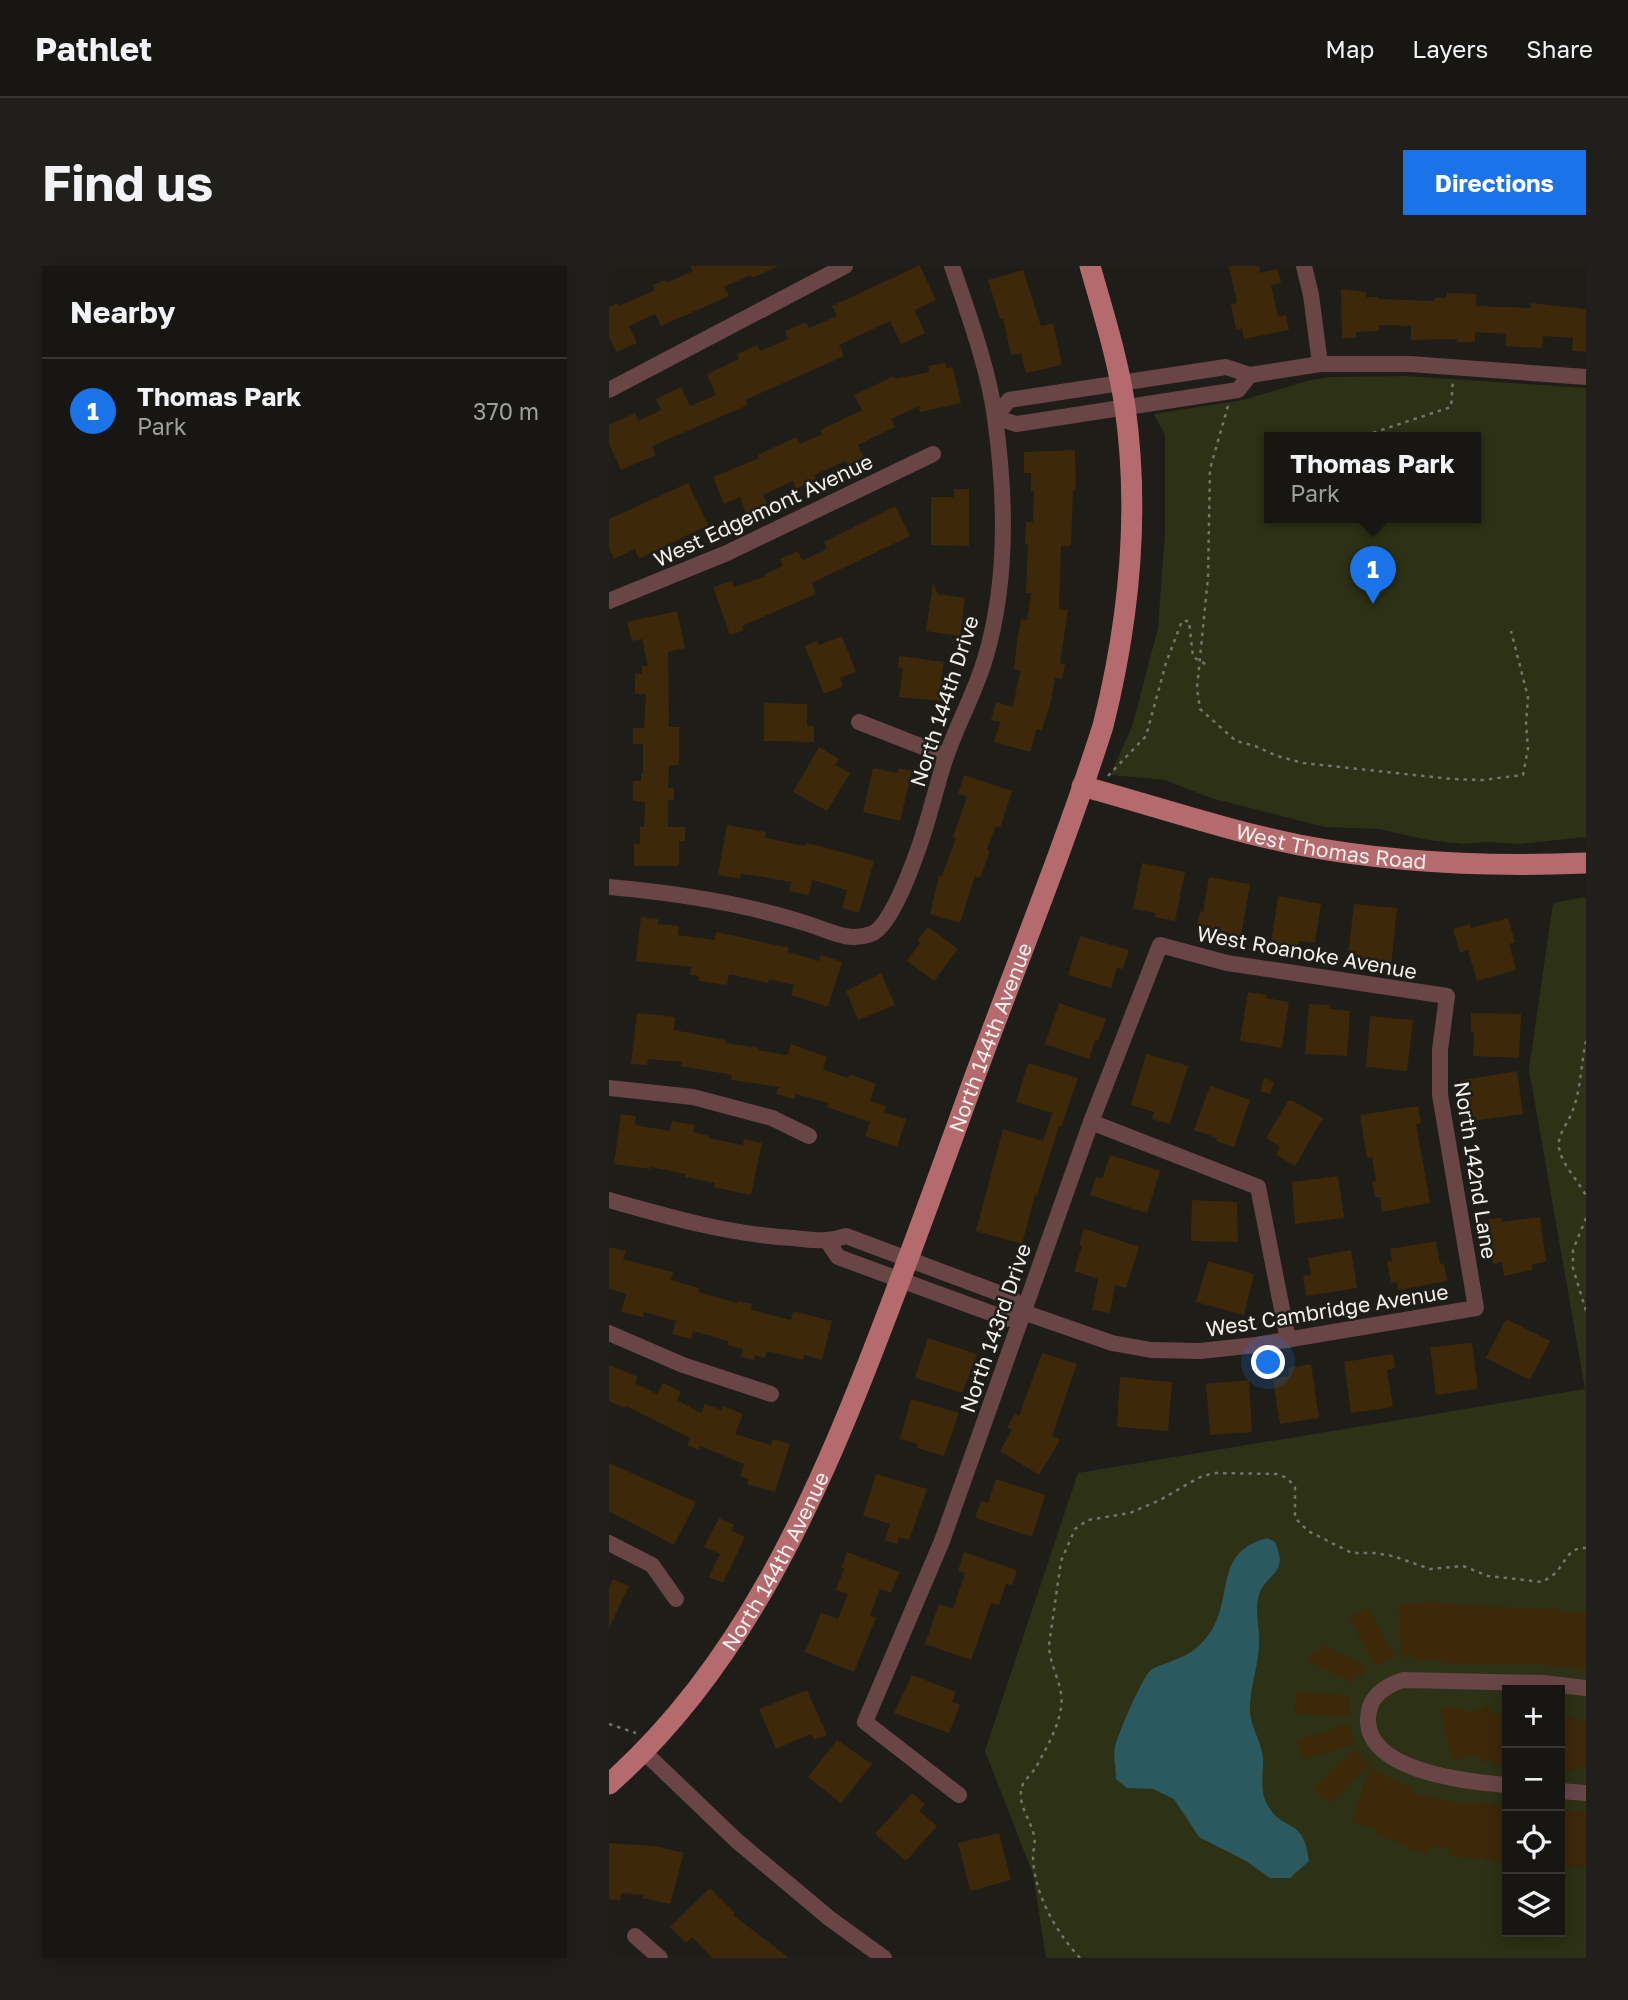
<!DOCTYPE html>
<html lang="en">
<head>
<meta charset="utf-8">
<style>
  :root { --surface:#171612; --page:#201f1b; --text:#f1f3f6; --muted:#9e9f9f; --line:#363532; --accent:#1a73e8 }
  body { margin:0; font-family:"Golos Text",sans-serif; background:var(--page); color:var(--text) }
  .controls { position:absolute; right:21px; bottom:21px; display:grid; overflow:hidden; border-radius:0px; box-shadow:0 4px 18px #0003 }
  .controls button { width:63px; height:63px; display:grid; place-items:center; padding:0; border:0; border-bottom:2px solid var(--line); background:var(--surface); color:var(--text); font:35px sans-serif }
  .you { position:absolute; left:660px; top:1097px; width:24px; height:24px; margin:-18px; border:5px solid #fff; border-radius:50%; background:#1a73e8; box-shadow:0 0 0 10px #1a73e833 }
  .badge { display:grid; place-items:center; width:46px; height:46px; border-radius:50%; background:var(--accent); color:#fff; font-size:23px; font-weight:700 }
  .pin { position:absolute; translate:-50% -58px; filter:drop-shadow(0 2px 4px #0008) }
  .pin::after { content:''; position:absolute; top:37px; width:24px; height:21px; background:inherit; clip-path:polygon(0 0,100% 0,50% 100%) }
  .popup { position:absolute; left:655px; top:166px; width:217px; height:91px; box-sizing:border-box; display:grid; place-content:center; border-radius:0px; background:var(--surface); filter:drop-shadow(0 2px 5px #0005); font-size:23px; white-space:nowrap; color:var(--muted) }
  .popup b { font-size:26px; color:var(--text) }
  .popup::after { content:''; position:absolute; left:50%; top:100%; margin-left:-14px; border:14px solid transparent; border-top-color:var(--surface) }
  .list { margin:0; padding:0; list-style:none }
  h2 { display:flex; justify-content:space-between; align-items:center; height:91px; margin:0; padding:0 28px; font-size:30px }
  h2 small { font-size:23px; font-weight:400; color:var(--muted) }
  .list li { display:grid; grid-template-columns:46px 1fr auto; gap:21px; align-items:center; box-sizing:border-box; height:105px; padding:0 28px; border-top:2px solid var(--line) }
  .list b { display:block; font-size:26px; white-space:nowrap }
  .list p { margin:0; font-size:23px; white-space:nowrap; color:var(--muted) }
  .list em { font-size:23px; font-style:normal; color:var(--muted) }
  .icon { flex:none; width:38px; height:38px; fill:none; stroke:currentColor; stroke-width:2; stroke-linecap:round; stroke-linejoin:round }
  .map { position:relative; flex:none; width:977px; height:1692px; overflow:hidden; border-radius:0px }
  header { display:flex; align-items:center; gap:42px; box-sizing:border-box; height:98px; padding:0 35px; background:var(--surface); border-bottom:2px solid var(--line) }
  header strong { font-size:33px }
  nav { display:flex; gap:38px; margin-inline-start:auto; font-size:24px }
  .intro { display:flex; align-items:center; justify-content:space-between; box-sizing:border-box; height:168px; padding:0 42px }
  h1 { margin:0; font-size:49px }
  .button { padding:18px 32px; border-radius:0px; background:var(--accent); color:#fff; font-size:24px; font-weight:700 }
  main { display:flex; gap:42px; padding:0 42px }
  aside { flex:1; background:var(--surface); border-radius:0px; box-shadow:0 4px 18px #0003 }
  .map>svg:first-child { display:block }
  .green { fill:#2d3115; fill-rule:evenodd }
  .water { fill:#2a5a5f }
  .building { fill:#3d280a }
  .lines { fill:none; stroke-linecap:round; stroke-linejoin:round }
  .path { stroke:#74736e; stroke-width:2.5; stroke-dasharray:3.5 5; stroke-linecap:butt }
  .minor { stroke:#694546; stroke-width:16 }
  .major { stroke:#b56a6e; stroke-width:21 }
  .labels { text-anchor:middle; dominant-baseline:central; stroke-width:5; stroke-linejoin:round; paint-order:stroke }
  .street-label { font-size:21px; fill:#f1f0ec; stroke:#1f1d18 }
</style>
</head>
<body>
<header>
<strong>Pathlet</strong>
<nav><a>Map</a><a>Layers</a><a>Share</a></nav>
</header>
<div class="intro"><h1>Find us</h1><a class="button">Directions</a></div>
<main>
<aside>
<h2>Nearby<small></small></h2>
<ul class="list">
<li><span class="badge">1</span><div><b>Thomas Park</b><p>Park</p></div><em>370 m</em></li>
</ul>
</aside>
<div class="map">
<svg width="977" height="1692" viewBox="0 0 977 1692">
  <rect width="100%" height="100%" fill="#1f1d18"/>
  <g class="green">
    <path d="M798 110 977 122V571L911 578 878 576 854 578 819 574 770 563 716 561 602 532 556 514 501 509 523 461 549 362 556 267V169L545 148 634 134 702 114 722 111ZM661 172H867V252H661Z"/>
    <path d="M977 631V1692H437L424 1608 376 1485 469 1207 976 1123 920 803 944 637ZM898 1424H951V1666H898Z"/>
  </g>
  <path class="water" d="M658 1272 666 1276C681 1311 656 1305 649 1332 646 1346 651 1365 650 1380 649 1400 642 1419 641 1439 639 1457 652 1474 654 1491 655 1506 650 1524 658 1538 674 1568 695 1549 700 1595L681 1612H661L637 1595 590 1571 565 1533 544 1523 518 1522 507 1513C507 1503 504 1490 506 1481 509 1468 534 1409 543 1403 548 1400 557 1398 563 1395 581 1389 594 1379 604 1362 624 1326 606 1286 658 1272Z"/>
  <g class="building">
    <polygon points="81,0 170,0 143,12 142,9 115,21 120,30 52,60 46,48 20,60 28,77 7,86 0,71 0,41 9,37 10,40 46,24 44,19 56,14 57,17 84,5"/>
    <polygon points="309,0 311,0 327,34 306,44 316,67 292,78 281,55 230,79 235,90 136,134 139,139 43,180 47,189 12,204 0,178 0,159 26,147 29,155 52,144 47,133 72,121 81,140 107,129 98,108 130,93 128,88 148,79 151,85 179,73 176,65 197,56 200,62 228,50 223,40"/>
    <polygon points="620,0 650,0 651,7 669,3 672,17 662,19 669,51 677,49 680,64 635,73 633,62 627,64 622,38 628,37"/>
    <polygon points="414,4 432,60 444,57 453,99 417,107 412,87 402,89 394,53 391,53 379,14"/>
    <polygon points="732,23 757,26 757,31 769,31 769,33 826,35 826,32 838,32 838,27 867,28 867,40 922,42 922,37 977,43 977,86 963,85 964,72 934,70 933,82 896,80 897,68 866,66 866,76 848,76 848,73 802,74 802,60 770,59 770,65 747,66 747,72 733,72"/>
    <polygon points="336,97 337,102 344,101 352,137 311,146 310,140 282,153 286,161 249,179 255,191 239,199 236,195 205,209 207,213 187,223 184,215 154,229 158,238 137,247 131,231 115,238 104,211 150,192 149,189 187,171 191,178 213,168 211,164 253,144 245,129 285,110 286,113 320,106 319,100"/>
    <polygon points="466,184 467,224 464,224 462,280 452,280 450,343 459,344 451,397 456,398 453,413 446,412 442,435 433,464 428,463 421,486 385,476 391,456 382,454 387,436 404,441 411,405 405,403 408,376 412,353 418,354 422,327 417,327 419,278 416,278 417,256 424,256 425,225 422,225 422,207 415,207 415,186"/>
    <polygon points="79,217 99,259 30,293 26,283 5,293 0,282 0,253"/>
    <polygon points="345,223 360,223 360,280 322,279 322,231 345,231"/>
    <polygon points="286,240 301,270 203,317 207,328 133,360 134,365 121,369 104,321 123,315 125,321 157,310 156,308 174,300 171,293 189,285 193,295 218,283 215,276"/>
    <polygon points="324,317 329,328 356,332 351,370 317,365"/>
    <polygon points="68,345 76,382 59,386 60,461 70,461 70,499 60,500 59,522 65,522 65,534 59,534 59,561 76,561 76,575 70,575 70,600 25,600 25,578 31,578 31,561 35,561 36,536 24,535 24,515 32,515 32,507 34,507 34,478 24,478 24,462 35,462 37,428 26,428 26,407 33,408 33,400 39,400 33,373 23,375 18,356"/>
    <polygon points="233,370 247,406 231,412 234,420 215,428 196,380 208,375 210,379"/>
    <polygon points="290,390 335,396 332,414 340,415 338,428 333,428 332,435 290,431 294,402 289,402"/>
    <polygon points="155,437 198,438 198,460 205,460 205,476 155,475"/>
    <polygon points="210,481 230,493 226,499 241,507 218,545 184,526"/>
    <polygon points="264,502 288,507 290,502 303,505 291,555 254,546"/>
    <polygon points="355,509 403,525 391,562 387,560 378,583 381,585 371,612 366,610 351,657 321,648 330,610 333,610 347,572 344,571 358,531 349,528"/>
    <polygon points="118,559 157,566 156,572 196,580 197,577 211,580 265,595 250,647 233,642 238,624 203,614 200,629 180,625 182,616 149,610 132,608 131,613 109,609"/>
    <polygon points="533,597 576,606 566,655 546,651 546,647 524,643"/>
    <polygon points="600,611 641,618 632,670 588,659 591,645 594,646"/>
    <polygon points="669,630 712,638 706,677 690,675 688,684 662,677"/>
    <polygon points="745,638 788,642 782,701 764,699 764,693 739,691"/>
    <polygon points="32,651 49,653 49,658 70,660 69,669 106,674 107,666 122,669 180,682 179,686 210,695 212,689 233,696 219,741 182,729 185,719 160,713 159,717 120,708 118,719 89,715 90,710 81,709 82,701 27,695"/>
    <polygon points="899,652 906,676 900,678 907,704 868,715 859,684 851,687 844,663 861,658 862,662"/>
    <polygon points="319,661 349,683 325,715 298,695 311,677 308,675"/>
    <polygon points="471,670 520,684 514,703 508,702 502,722 459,709"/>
    <polygon points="272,707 286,739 249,754 237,725"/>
    <polygon points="639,726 658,729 657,732 680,736 673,782 631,775"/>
    <polygon points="450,737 497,753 489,775 486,774 480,793 436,778"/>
    <polygon points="700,738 721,739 720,743 741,745 738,790 696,788"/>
    <polygon points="28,747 66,751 65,764 117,774 116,777 150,782 149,784 179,789 182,778 218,791 214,804 239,812 241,808 267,818 261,835 277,840 275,846 297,853 288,881 256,870 261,856 218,841 219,837 187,828 185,833 167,828 170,821 122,814 123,809 72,800 73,796 39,793 38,799 22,798"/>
    <polygon points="862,747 912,748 910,792 864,790 865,766 862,766"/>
    <polygon points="761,750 804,754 798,805 757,801"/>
    <polygon points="537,788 579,800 561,858 543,853 545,846 522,839"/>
    <polygon points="419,797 469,812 452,861 450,860 428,930 426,929 413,978 367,965 394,863 434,875 443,847 407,836"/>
    <polygon points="908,805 914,848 856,856 853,814"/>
    <polygon points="655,812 665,816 661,828 651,825"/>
    <polygon points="601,820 641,834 625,881 607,875 608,872 585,864"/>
    <polygon points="679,835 684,835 714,852 686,900 667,889 671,881 657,872"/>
    <polygon points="809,840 812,857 807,858 821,937 773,946 771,931 766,931 763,916 767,915 763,891 758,892 751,849"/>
    <polygon points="12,848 27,850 26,859 61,865 63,855 86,859 84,866 100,870 100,872 134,879 135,873 153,877 142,929 105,921 106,917 76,911 77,908 42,901 42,903 5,898"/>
    <polygon points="501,889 551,905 538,947 481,929 487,911 493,913"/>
    <polygon points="729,910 735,952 686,958 683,916"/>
    <polygon points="583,934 628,936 629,976 582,975"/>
    <polygon points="931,951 937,996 923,998 923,1004 895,1010 893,996 884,998 880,953 892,952 892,956"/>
    <polygon points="475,963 530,981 517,1022 506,1019 501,1047 483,1044 489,1013 465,1005 473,980 470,979"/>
    <polygon points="827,975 831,998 835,997 838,1015 789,1024 788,1016 782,1017 778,996 783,995 781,983"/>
    <polygon points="0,981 17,985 14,993 64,1006 62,1014 90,1022 89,1026 128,1037 129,1035 143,1038 142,1044 182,1054 184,1045 223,1055 213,1094 195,1089 194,1094 158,1085 156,1092 146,1089 145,1094 132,1091 134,1083 118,1079 119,1075 84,1065 82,1073 63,1068 67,1055 35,1046 34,1051 12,1046 17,1028 0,1023"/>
    <polygon points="742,984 748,1022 697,1030 694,1010 702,1009 699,992"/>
    <polygon points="599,995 645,1008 635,1049 587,1036"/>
    <polygon points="897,1053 941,1075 921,1114 877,1092"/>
    <polygon points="319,1072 368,1088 353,1127 306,1112"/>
    <polygon points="863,1077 869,1123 827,1129 821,1081"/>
    <polygon points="433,1087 468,1098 443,1170 451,1174 430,1209 391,1185 403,1164 398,1161 406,1148 410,1150"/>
    <polygon points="784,1088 786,1102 778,1104 784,1141 742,1147 735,1096"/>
    <polygon points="702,1098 710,1152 671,1158 664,1113 680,1110 679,1102"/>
    <polygon points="0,1099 29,1111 26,1117 48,1128 54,1117 72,1126 68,1134 92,1147 96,1138 113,1144 114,1140 134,1148 126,1168 162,1179 164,1173 181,1178 166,1226 138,1218 139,1213 131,1210 135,1198 91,1180 90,1184 78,1179 81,1172 17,1140 16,1142 0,1135"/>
    <polygon points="511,1111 563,1116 559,1165 508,1161"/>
    <polygon points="640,1114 643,1166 601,1169 597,1118"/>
    <polygon points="302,1133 350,1147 335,1190 308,1182 309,1178 291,1173"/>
    <polygon points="0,1197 87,1236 65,1279 0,1245"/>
    <polygon points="267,1208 318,1223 300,1274 290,1271 288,1278 276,1274 281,1258 254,1250"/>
    <polygon points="387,1213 436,1229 423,1271 366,1252 372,1235 379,1237"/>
    <polygon points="110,1252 125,1259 122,1264 136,1271 114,1317 100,1311 111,1288 95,1281"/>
    <polygon points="238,1286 290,1306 282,1327 271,1323 261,1350 267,1352 245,1406 196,1386 212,1347 229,1353 239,1328 227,1324 235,1303 232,1302"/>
    <polygon points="355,1286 408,1304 403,1319 397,1318 390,1339 382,1337 362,1394 316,1378 330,1338 344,1343 356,1307 349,1305"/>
    <polygon points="4,1313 20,1320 0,1362 0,1321"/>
    <polygon points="818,1336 844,1337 844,1339 950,1343 950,1345 977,1347 976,1404 966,1403 966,1401 939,1401 939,1398 858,1398 833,1397 833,1393 807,1395 806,1390 792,1391 790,1338"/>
    <polygon points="759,1342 786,1390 770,1399 766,1399 740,1352"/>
    <polygon points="715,1379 758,1401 753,1411 748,1408 743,1417 699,1395 705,1383 711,1386"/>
    <polygon points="303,1409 347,1426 343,1436 351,1439 340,1467 285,1447"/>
    <polygon points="198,1424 218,1469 205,1474 202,1468 167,1483 150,1443"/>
    <polygon points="687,1425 741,1430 740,1451 686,1448"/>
    <polygon points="844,1440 845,1444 853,1442 854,1447 880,1440 882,1449 898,1445 898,1497 886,1499 884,1494 872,1496 871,1490 843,1494 831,1442"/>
    <polygon points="966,1450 968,1457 977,1455 977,1501 955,1506 951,1487 951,1453"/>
    <polygon points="739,1458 746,1478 694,1494 687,1474"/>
    <polygon points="228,1474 263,1498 232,1537 199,1511"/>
    <polygon points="745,1483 761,1499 719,1538 704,1522"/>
    <polygon points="761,1499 768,1507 780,1510 779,1512 805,1521 803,1527 845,1536 898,1539 898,1595 839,1590 840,1582 820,1581 819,1587 796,1583 797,1579 766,1568 767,1563 743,1556"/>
    <polygon points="303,1527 316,1538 310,1545 328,1560 297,1595 266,1568"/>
    <polygon points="951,1544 977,1546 977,1601 951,1600"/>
    <polygon points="390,1567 402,1614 361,1625 349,1577"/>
    <polygon points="0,1577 45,1580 75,1587 61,1638 33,1632 34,1629 12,1627 11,1635 0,1633"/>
    <polygon points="101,1622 126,1647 124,1649 180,1692 103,1692 83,1671 77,1677 61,1661"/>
  </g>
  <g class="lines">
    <g class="path">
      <polyline points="619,140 601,203 599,311 588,422 591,443 627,475 646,480 668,490 694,497 843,513 873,514 914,509 919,482 917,458 919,431 902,365"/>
      <polyline points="748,172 842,141 844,114"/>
      <polyline points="499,510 537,470 557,397 573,355 580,355 584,391 600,400"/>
      <path d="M977 775C972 797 972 825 963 846 959 858 948 868 950 882 953 899 969 914 977 930"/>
      <polyline points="977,952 964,984 964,1002 977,1045"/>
      <polyline points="0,1458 27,1467"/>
      <path d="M471 1692C447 1666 425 1628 424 1591 424 1584 427 1577 425 1570 422 1553 406 1537 414 1518 417 1512 424 1507 427 1501 437 1483 449 1462 452 1442 456 1421 440 1400 440 1379L452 1295 466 1263 479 1254 521 1247 551 1234 589 1212 604 1207 668 1208 678 1212 686 1221V1252L699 1265 743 1287H765L784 1290 821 1303 854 1300 879 1310 933 1316C938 1313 944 1310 947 1306 957 1296 959 1281 977 1282"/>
    </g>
    <g class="minor">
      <polyline points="695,0 702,29 711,98"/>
      <polyline points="641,109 629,124 407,158 386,151 400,134 617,101 641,109 711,98 801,98 977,111"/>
      <polyline points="0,124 236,0"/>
      <polyline points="0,335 118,287 324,188"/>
      <polyline points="250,456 337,490"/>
      <path d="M0 621C68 627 136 637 202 659 223 666 240 676 262 668 286 660 315 568 322 542 327 525 331 508 337 491 348 458 366 427 376 393 399 317 397 231 386 152 380 104 359 47 343 0"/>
      <polyline points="0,822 84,831 163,852 200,870"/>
      <polyline points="482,856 649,921 679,1074"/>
      <path d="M0 934C64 952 118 968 184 972 205 974 217 977 237 970L403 1032 414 1046 503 1077 542 1084 591 1085 647 1079 867 1042 831 829V784L838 730 618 697 551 679 482 856 333 1275 256 1456 350 1529"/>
      <polyline points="219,976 229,991 398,1053 414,1046"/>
      <polyline points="0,1067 74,1099 162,1128"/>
      <polyline points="0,1277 43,1299 67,1333"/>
      <polyline points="35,1486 128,1575 220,1652 275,1692"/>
      <path d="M898 1519C860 1516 747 1505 760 1445 763 1428 779 1419 794 1414L934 1417 977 1422"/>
      <polyline points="951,1525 977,1527"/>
      <polyline points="26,1670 51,1692"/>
    </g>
    <g class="major">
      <path id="s1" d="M473 520C545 540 617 564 690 579 784 597 881 601 977 597"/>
      <path id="s2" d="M0 1518C132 1402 205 1237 267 1077 300 992 331 907 362 821 406 701 455 582 494 460 520 356 531 247 516 141 509 93 494 46 481 0"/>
    </g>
  </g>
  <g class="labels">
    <g class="street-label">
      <text transform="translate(154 244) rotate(-25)">West Edgemont Avenue</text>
      <text transform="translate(335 435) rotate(-72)">North 144th Drive</text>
      <text stroke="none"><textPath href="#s1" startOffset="257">West Thomas Road</textPath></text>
      <text transform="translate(698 686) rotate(10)">West Roanoke Avenue</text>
      <text stroke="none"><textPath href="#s2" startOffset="847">North 144th Avenue</textPath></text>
      <text transform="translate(867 904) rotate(81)">North 142nd Lane</text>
      <text transform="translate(718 1044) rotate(-9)">West Cambridge Avenue</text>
      <text transform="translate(386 1062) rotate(-71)">North 143rd Drive</text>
      <text stroke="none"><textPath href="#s2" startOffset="280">North 144th Avenue</textPath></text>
    </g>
  </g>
</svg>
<div class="controls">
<button>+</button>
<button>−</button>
<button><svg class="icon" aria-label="locate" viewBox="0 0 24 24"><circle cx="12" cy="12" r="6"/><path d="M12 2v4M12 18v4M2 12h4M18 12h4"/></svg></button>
<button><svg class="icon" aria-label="layers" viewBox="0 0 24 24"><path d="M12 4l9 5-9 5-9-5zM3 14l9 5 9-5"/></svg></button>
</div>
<div class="you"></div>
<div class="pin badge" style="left:764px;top:338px">1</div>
<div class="popup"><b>Thomas Park</b>Park</div>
</div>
</main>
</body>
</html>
